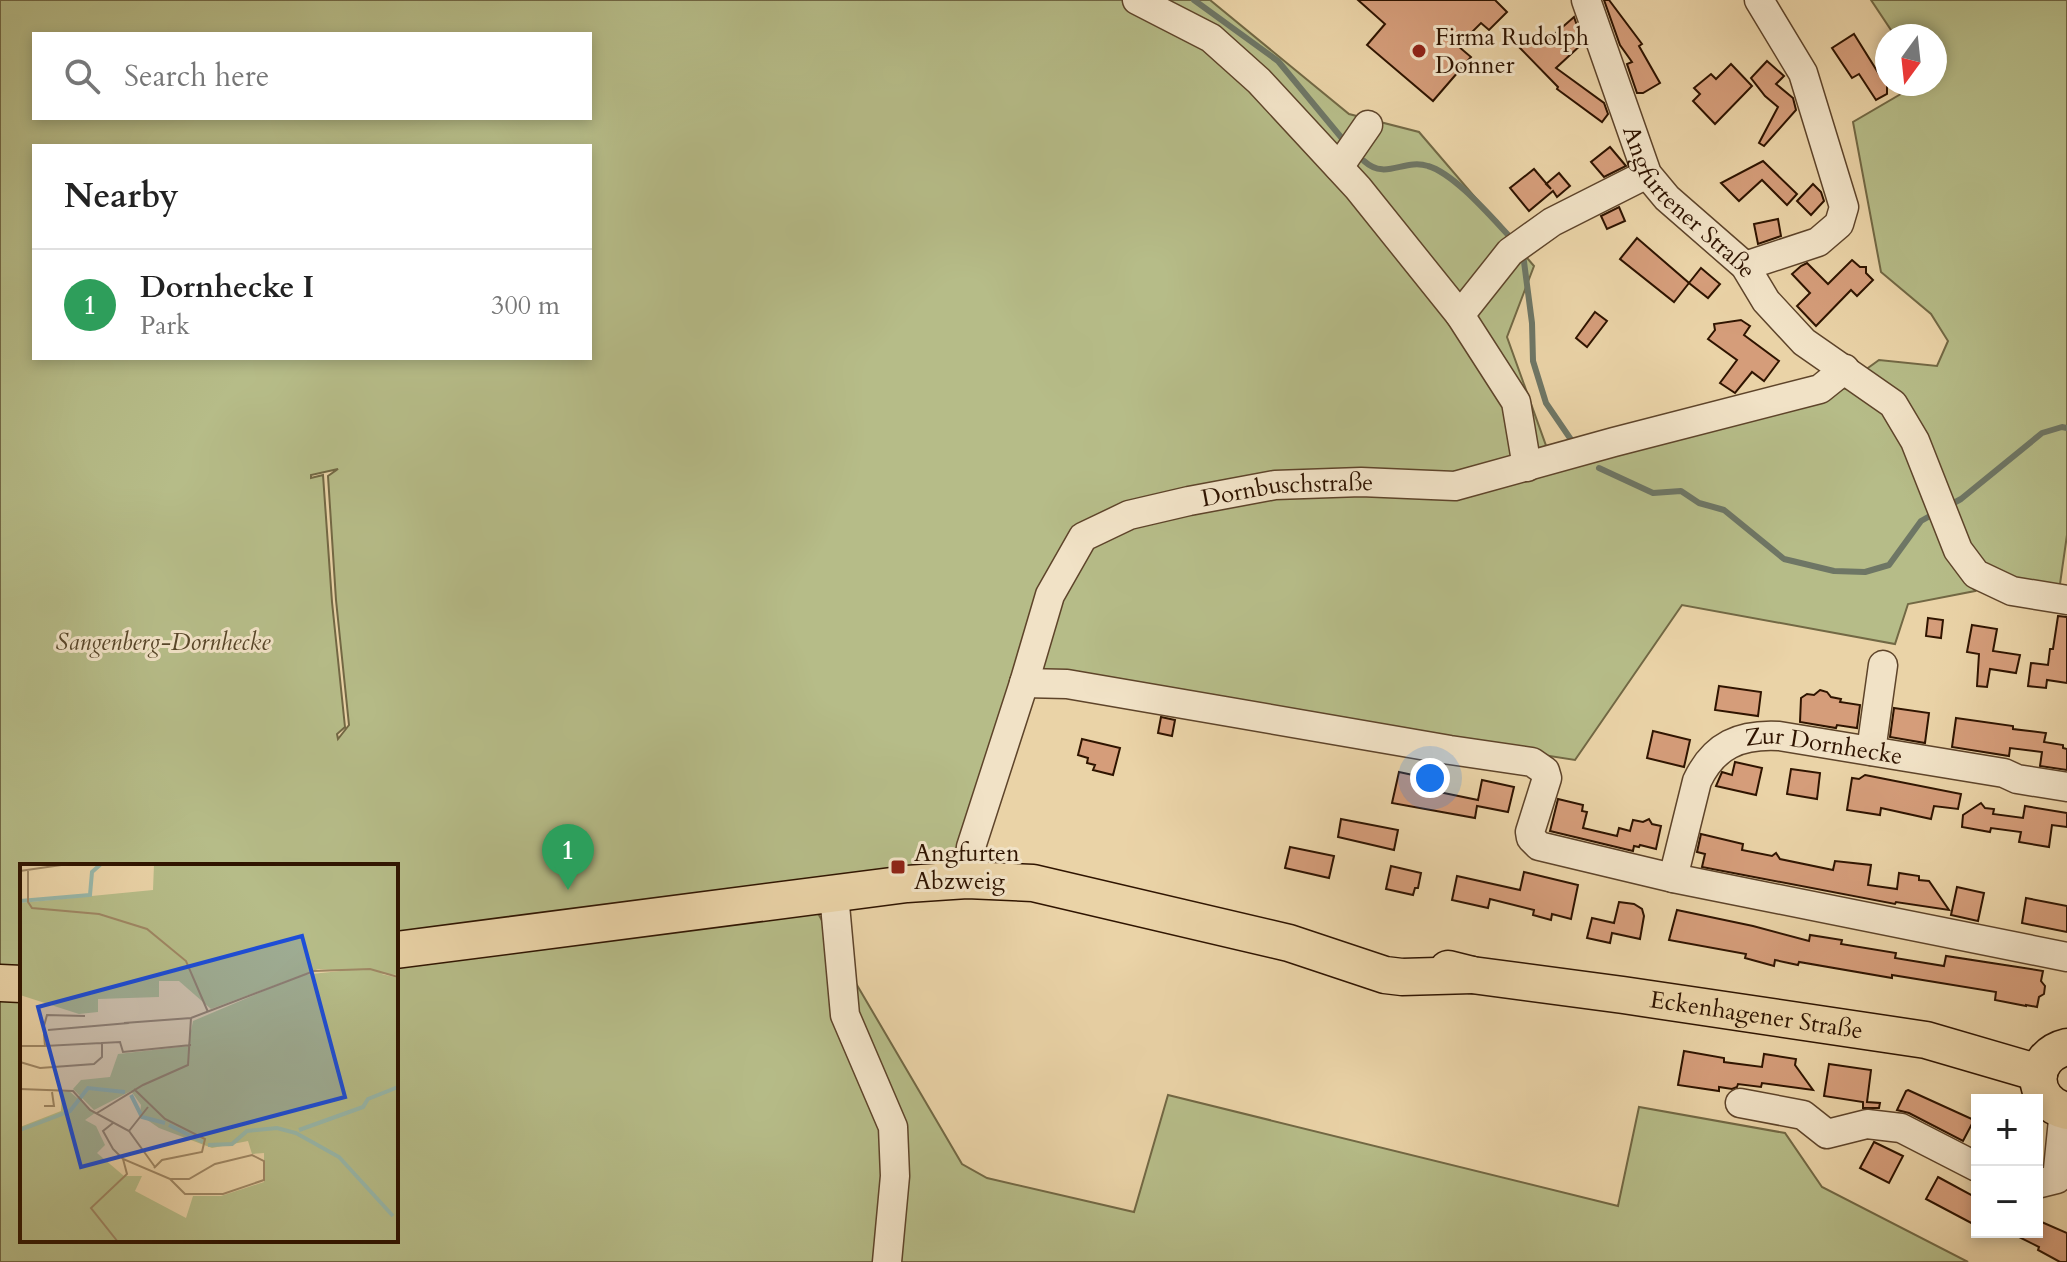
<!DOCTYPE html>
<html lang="en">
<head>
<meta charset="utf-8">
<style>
  :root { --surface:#fff; --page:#f2f2f2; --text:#222; --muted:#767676; --line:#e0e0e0; --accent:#8f2418 }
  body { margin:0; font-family:Cardo,serif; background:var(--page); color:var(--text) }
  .controls { position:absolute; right:24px; bottom:24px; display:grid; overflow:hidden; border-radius:0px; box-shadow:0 4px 12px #0003 }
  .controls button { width:72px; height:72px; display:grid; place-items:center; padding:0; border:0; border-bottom:2px solid var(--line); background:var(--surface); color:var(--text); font:40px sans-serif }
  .compass { position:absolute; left:1875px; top:24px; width:72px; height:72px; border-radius:50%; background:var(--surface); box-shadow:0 4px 12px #0003; rotate:195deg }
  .you { position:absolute; left:1430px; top:778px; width:28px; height:28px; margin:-20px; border:6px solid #fff; border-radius:50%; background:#1a73e8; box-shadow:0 0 0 12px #1a73e833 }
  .badge { display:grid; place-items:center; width:52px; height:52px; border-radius:50%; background:var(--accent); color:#fff; font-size:26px; font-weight:700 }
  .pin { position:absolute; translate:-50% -66px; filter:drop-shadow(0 2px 4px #0008) }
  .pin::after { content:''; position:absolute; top:42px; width:28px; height:24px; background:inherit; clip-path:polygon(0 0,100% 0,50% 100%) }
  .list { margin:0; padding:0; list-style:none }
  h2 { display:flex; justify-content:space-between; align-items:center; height:104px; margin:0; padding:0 32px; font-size:34px }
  h2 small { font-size:26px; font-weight:400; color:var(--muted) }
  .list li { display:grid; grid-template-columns:52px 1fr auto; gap:24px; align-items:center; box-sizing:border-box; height:112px; padding:0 32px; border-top:2px solid var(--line) }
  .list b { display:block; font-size:30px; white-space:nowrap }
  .list p { margin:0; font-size:26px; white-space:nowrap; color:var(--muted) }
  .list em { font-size:26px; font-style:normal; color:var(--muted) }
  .icon { flex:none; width:44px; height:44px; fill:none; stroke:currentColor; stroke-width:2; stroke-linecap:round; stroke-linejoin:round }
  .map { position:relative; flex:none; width:2067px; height:1262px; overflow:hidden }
  .search { position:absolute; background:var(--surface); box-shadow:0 4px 12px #0003; left:32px; top:32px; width:560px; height:88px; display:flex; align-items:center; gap:20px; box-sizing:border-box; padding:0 28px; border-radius:0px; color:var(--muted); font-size:30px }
  .panel { position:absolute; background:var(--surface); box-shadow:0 4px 12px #0003; left:32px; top:144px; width:560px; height:216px; border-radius:0px }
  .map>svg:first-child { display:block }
  .green { fill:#b6bc88; stroke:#726844; stroke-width:2; fill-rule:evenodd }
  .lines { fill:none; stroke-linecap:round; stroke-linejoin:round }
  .stream { stroke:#6e7665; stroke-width:6 }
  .building { fill:#d59d7a; stroke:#2f1400; stroke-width:2 }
  .minor-casing { stroke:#5e442a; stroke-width:31 }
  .major-casing { stroke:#2f1400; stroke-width:39 }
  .minor { stroke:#f1e2c6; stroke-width:28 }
  .major { stroke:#ead3a7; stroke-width:36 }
  .poi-dot { fill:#8f2418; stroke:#f1e2c6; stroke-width:3 }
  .labels { text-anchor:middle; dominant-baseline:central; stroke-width:6; stroke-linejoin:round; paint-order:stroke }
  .poi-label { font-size:24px; fill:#2f1400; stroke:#f1e2c6; text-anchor:start }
  .street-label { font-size:24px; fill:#2f1400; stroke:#f1e2c6 }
  .park-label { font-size:24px; font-style:italic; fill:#584629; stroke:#f1e2c6 }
  .inset-river { fill:none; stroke:#98b7a9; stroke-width:4 }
  .inset-road { fill:none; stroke:#9f8764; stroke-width:2 }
  .view { fill:#1d4ed8; fill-opacity:0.15; stroke:#1d4ed8; stroke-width:4 }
  .inset-edge { fill:none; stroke:#2f1400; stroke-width:4 }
</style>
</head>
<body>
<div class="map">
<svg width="2067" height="1262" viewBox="0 0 2067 1262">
  <rect width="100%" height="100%" fill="#ead3a7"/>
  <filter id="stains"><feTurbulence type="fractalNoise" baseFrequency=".0025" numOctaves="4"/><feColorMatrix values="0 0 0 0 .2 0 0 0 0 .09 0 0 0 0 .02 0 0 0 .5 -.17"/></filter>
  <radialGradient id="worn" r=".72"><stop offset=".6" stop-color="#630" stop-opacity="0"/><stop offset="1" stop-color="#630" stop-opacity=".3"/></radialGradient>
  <g class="green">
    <path d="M0 0H1210L1349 114 1419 132 1534 266 1507 337 1553 465 1842 388 1866 393 1900 428 1951 559 1975 591 1908 604 1895 644 1682 605 1575 760 1052 678 1037 671 1068 544 960 856 944 869 396 942V866H22V975L0 973ZM34 34H590V118H34ZM34 146H590V358H34ZM338 469 328 476 336 600 349 725 338 739 337 734 345 727 332 602 323 475 311 478V475Z"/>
    <polygon points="1871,0 2067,0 2067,535 2059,591 1986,572 1861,373 1879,360 1937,366 1948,341 1931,314 1881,272 1853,122 1918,84 1935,84 1935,36 1895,36"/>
    <polygon points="809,909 819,915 854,980 962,1164 987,1178 1134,1212 1168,1095 1618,1206 1639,1107 1785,1133 1822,1187 1968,1262 0,1262 0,993 22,993 22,1240 396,1240 396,960"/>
  </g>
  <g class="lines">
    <g class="stream">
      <polyline points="1194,0 1278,61 1345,142"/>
      <path d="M1364 161C1386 181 1404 158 1428 166 1455 174 1492 218 1512 239"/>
      <polyline points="1523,254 1532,323 1533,361 1546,403 1574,444"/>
      <polyline points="1599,468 1653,493 1681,491 1699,503 1724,510 1784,559 1834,571 1865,572 1889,565 1921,521 1937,512"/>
      <polyline points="1950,505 1961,499 2042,433 2062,427 2067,428"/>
    </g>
  </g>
  <g class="building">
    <polygon points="1358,0 1495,0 1507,12 1489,30 1481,23 1458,46 1471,57 1433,101 1367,45 1385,24"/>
    <polygon points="1604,0 1609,0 1642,44 1639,46 1660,83 1643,93 1637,93 1627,64 1632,62 1620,45"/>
    <polygon points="1574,17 1583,43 1556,68 1604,103 1608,114 1602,122 1557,89 1558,87 1519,47 1532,35 1542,45"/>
    <polygon points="1854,34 1879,74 1887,69 1887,94 1876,100 1859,74 1852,78 1832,48"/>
    <polygon points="1767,61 1784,76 1776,84 1793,98 1796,110 1764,146 1759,143 1778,107 1765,96 1751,78"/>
    <polygon points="1731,64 1752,86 1715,124 1693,101 1700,94 1694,88 1711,74 1716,79"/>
    <polygon points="1610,147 1626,166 1604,177 1591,162"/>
    <polygon points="1763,161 1797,194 1787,205 1762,180 1739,201 1721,183"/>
    <polygon points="1534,169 1551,189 1546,184 1559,173 1570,186 1557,197 1553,191 1529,211 1510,188"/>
    <polygon points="1813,184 1821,192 1824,201 1811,215 1797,201"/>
    <polygon points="1619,207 1625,221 1607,229 1601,216"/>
    <polygon points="1778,219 1781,236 1758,244 1754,224"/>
    <polygon points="1637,238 1689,283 1674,302 1620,259"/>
    <polygon points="1852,260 1860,267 1866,267 1866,273 1873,280 1857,296 1851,290 1816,326 1797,306 1810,293 1792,274 1801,266 1807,263 1828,284"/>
    <polygon points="1701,268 1720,284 1708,298 1689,283"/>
    <polygon points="1595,312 1607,321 1587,347 1576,338"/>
    <polygon points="1741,320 1750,326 1744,335 1779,361 1764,381 1752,372 1735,393 1720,383 1737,360 1708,339 1715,330 1714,324"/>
    <polygon points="2058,616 2067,617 2067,683 2047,680 2046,688 2028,686 2031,663 2048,665 2050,649 2053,649"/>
    <polygon points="1928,618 1943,620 1941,638 1926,636"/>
    <polygon points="1972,625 1997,629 1993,651 2020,655 2016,673 1990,669 1987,687 1977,686 1979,654 1967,652"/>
    <polygon points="1719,686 1761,692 1758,716 1715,710"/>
    <polygon points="1820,690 1827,692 1831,697 1841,699 1840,702 1860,705 1857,728 1837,725 1836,728 1800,722 1801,698 1807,694 1814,695"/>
    <polygon points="1894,708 1929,713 1925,743 1890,737"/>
    <polygon points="1161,717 1175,720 1172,736 1158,733"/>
    <polygon points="1956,718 2013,726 2013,729 2046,733 2044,742 2063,745 2063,748 2067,749 2067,770 2040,766 2042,752 2010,748 2009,756 1952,747"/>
    <polygon points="1653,731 1690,740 1684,767 1647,758"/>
    <polygon points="1082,739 1120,748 1113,775 1093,770 1095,765 1087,763 1088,758 1078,755"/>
    <polygon points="1735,762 1762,768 1756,795 1716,786 1722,772 1732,775"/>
    <polygon points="1791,769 1820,773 1817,799 1787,794"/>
    <polygon points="1399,772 1436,780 1434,791 1478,800 1482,780 1514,787 1508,812 1477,806 1475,818 1392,803"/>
    <polygon points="1865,775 1961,794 1958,809 1934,806 1931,819 1881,808 1880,815 1847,810 1852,778 1859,779"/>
    <polygon points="1558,799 1583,805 1582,811 1587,812 1583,828 1617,836 1619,828 1630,831 1633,820 1643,822 1649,819 1652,824 1661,826 1656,849 1640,845 1639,847 1634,846 1633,851 1550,831"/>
    <polygon points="1981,803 1985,808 1994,809 1993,814 2023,818 2025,806 2067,813 2067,827 2052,825 2049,847 2019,842 2021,832 1991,828 1990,832 1962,827 1963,815"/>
    <polygon points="1341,819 1398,830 1394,850 1338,837"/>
    <polygon points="1701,834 1743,844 1742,850 1772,856 1776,853 1780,859 1833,870 1835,861 1871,865 1868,885 1897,889 1899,873 1919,876 1919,880 1929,881 1949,910 1896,902 1895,904 1702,867 1705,854 1697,852"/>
    <polygon points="1290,847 1334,856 1329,878 1285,868"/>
    <polygon points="1391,866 1421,873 1418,888 1415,888 1413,895 1386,889"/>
    <polygon points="1524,872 1578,885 1571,919 1552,914 1551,920 1533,915 1534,910 1490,899 1488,908 1452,900 1457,876 1520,890"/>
    <polygon points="1957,887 1984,893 1978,921 1951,915"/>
    <polygon points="2026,898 2067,906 2067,932 2022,923"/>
    <polygon points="1619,902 1634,904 1642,909 1644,916 1640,939 1612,933 1610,943 1587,938 1592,918 1614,923"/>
    <polygon points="1677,910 1753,926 1809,941 1810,935 1842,940 1841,944 1896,953 1895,958 1944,966 1946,956 2043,971 2041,981 2045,986 2044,994 2039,997 2037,1007 2026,1005 2026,1006 1995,1000 1996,992 1892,975 1892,978 1799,962 1798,965 1775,960 1774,966 1745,958 1746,954 1669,940"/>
    <polygon points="1684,1051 1724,1058 1724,1062 1762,1067 1764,1054 1796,1059 1795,1065 1813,1090 1762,1083 1761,1087 1738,1084 1737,1087 1732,1089 1719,1087 1719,1091 1678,1085"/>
    <polygon points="1829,1064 1871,1070 1867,1102 1880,1103 1879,1108 1863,1108 1863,1102 1824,1096"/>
    <polygon points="1908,1090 1974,1120 1963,1141 1909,1113 1897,1110 1906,1091"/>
    <polygon points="1874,1142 1903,1156 1889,1183 1860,1168"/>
    <polygon points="1938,1177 1977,1198 1977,1226 1926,1199"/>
    <polygon points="2037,1220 2067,1233 2067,1262 2060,1262 2038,1250 2039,1247 2009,1232 2037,1232"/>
  </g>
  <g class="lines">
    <defs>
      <g id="minor">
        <polyline points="1137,0 1211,38 1259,81 1358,188 1460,315 1516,402 1527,467"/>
        <path id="s1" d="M1586 0 1647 174 1667 198 1745 266 1766 301 1804 342 1893 404 1915 441 1958 550 1976 574 2012 591 2067 600"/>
        <polyline points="1339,167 1368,125"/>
        <polyline points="1745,266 1818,242 1839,224 1844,207 1803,73 1759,0"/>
        <polyline points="1460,315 1510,252 1552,222 1647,174"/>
        <polyline points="1024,683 1067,684 1450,750 1532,762 1545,771 1547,778 1530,832 1531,838 1539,846 1673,878 2067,957"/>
        <polyline points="1871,751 1883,665"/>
        <path id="s2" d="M1673 878 1697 781C1714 745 1740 734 1779 736L2004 773 2017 779 2067 787"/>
        <path id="s3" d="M967 880 971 847 1024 683 1050 595 1083 537 1129 515 1189 501 1275 485 1361 482 1455 486 1614 442 1820 389 1845 369"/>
        <polyline points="834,894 845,1015 893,1127 895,1176 887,1262"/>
        <polyline points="1740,1103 1803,1115 1827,1134 1867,1124 1901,1128 1977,1167"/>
        <polyline points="2037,1184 2057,1179 2064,1110"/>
      </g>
      <g id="major">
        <polyline points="396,950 907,884 967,880 1033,883 1289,943 1385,975 1402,977 1472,975"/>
        <path id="s4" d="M1448 969 1472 975 1623 995 1926 1040 2039 1073"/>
        <polyline points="0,983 22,984"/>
        <path d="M2067 1047C2029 1056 2029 1102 2067 1111"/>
      </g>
    </defs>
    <use href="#minor" class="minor-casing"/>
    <use href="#major" class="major-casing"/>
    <use href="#minor" class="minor"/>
    <use href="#major" class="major"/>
  </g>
  <g class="poi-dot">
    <circle cx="1419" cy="51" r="8"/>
    <rect x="890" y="859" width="16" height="16" rx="4"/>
  </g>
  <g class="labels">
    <g class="poi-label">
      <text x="1435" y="37">Firma Rudolph<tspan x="1435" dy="28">Donner</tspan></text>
      <text x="914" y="853">Angfurten<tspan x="914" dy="28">Abzweig</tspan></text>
    </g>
    <g class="street-label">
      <text stroke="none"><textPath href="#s1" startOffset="232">Angfurtener Straße</textPath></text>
      <text stroke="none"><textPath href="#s3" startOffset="576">Dornbuschstraße</textPath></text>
      <text stroke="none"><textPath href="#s2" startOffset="246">Zur Dornhecke</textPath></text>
      <text stroke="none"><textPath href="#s4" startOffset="312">Eckenhagener Straße</textPath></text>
    </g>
    <g class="park-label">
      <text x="163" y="642">Sangenberg-Dornhecke</text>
    </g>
  </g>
  <g transform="translate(20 864)">
    <rect width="378" height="378" fill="#ead3a7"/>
    <path d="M134 0H378V111L298 105 191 145 159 117H139V133L78 135V148L59 150 0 131V39L133 26ZM341 105 378 114V378H0V263L41 247 42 228 49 227 75 249 65 256 76 262 85 281 77 289 104 312H122L115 327 166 354 173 332H201L244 318V289L232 290 228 277 192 284 139 264 120 251 121 241 111 227 74 246 53 225 61 216 90 213 98 190 168 182 173 157 281 111Z" fill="#b6bc88"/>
    <path class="inset-river" d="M0 37 70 31 72 8 81 0M111 231 122 253 145 259M149 261 183 278M0 266 50 247 68 224 105 228M279 266 343 243 348 235 378 223M188 281 212 280 227 267 257 264 276 269 319 293 373 352"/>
    <path class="inset-road" d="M0 7 48 0M8 7V38L12 44 79 50 127 65 166 97 188 148M104 159 171 154 294 107 350 105 378 113M24 162 27 151 65 152M28 166 109 159M24 170 25 182 100 178 103 188 171 181M0 182H25M0 198 20 204 74 200 82 193V178M0 225 53 227 70 246 109 267 135 303M114 225 145 255 185 275 182 288 142 296 134 304M24 242H34L32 228M77 249 123 221 168 201 171 154M93 259 83 267 93 285 103 295 150 315H169L195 300 232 291 244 297V316L203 330H165L150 315M109 267 128 243M98 378 71 344 107 310 103 295"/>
    <path class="view" d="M282 72 325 233 61 303 18 143Z"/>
    <rect width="378" height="378" class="inset-edge"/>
  </g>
  <rect width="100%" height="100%" filter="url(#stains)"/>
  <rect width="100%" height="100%" fill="url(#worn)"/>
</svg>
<div class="controls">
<button>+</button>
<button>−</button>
</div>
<svg class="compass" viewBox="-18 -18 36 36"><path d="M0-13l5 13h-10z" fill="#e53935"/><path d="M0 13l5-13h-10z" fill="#767676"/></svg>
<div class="you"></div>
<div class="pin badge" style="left:568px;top:890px;background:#2e9e5b">1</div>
<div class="search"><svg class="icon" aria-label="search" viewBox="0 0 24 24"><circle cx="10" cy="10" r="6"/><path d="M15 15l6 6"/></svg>Search here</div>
<section class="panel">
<h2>Nearby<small></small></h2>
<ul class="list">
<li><span class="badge" style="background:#2e9e5b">1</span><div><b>Dornhecke I</b><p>Park</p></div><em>300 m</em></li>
</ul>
</section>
</div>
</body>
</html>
